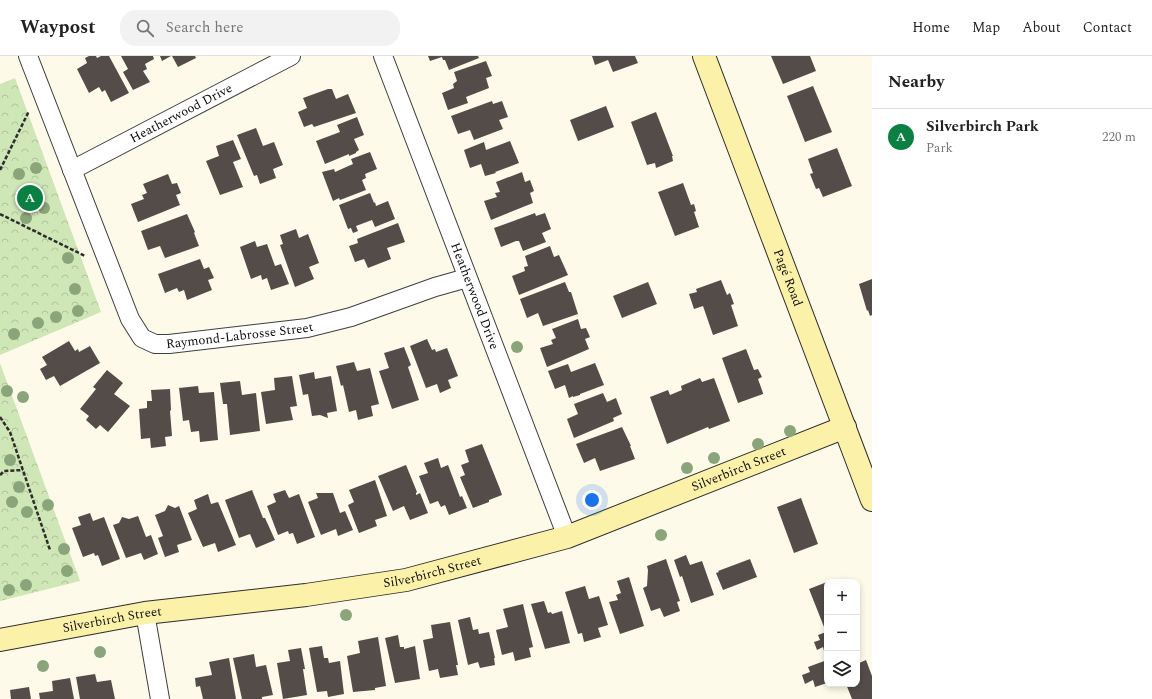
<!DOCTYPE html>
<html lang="en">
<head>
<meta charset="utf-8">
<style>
  :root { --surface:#fff; --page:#f2f2f2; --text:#222; --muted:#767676; --line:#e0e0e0; --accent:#0b8043 }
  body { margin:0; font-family:Spectral,serif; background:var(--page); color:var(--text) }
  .controls { position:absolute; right:12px; bottom:12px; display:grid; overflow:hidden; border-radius:8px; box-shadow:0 2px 6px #0003 }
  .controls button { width:36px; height:36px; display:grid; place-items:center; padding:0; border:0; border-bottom:1px solid var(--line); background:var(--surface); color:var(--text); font:20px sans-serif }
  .you { position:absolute; left:592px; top:444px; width:14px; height:14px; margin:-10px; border:3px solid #fff; border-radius:50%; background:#1a73e8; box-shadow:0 0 0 6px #1a73e833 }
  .badge { display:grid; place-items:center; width:26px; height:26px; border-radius:50%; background:var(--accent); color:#fff; font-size:13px; font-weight:700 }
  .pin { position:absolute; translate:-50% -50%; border:2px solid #fff; box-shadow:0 1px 4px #0006 }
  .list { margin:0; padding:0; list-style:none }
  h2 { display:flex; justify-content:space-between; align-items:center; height:52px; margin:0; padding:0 16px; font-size:17px }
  h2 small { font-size:13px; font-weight:400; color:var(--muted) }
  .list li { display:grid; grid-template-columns:26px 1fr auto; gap:12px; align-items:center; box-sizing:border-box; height:56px; padding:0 16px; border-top:1px solid var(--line) }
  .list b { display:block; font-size:15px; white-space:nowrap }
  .list p { margin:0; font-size:13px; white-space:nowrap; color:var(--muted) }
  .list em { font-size:13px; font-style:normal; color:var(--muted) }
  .icon { flex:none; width:22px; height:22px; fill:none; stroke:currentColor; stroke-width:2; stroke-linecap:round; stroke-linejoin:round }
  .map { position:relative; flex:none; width:872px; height:643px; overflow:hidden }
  header { display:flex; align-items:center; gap:24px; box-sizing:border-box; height:56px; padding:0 20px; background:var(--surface); border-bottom:1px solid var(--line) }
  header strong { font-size:19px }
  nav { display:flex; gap:22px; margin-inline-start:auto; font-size:14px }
  .search { width:280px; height:36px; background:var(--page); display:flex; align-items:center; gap:10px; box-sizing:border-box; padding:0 14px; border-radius:16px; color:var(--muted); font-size:15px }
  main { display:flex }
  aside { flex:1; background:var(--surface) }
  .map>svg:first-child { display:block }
  .park { fill:url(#park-crowns) }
  .building { fill:#534c48 }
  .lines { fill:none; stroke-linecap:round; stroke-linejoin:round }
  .street-casing { stroke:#3e3e3e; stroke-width:20 }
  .secondary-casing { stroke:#2d2d2d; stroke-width:24 }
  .path { stroke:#2d2d2d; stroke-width:2.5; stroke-dasharray:4 2; stroke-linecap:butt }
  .street { stroke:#fff; stroke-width:18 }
  .secondary { stroke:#fbf1a8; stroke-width:22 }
  .tree { fill:#8ba57a }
  .labels { text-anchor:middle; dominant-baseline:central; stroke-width:4; stroke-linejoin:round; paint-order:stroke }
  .street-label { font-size:13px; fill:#0b0b0b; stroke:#fff }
</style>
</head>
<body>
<header>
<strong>Waypost</strong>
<div class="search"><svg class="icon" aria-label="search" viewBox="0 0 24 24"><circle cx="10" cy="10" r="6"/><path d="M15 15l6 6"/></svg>Search here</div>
<nav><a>Home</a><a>Map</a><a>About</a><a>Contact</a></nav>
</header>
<main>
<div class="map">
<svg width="872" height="643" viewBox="0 0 872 643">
  <defs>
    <pattern id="park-crowns" width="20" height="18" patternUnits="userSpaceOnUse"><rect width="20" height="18" fill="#cfe6b6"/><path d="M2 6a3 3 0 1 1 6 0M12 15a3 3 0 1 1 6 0" fill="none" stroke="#b0c49b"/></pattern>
  </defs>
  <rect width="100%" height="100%" fill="#fefaea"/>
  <g class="park">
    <polygon points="15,22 101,256 0,299 0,28"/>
    <polygon points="0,307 80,525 0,545"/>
  </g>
  <g class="building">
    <polygon points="89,0 96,0 97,2 101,0 109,0 129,37 111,46 105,34 102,36 99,31 89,37 77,13 87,7 85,2"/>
    <polygon points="121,0 153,0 154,3 145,8 147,13 143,15 150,26 133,34 123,16 128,13"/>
    <polygon points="160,0 171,0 162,5"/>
    <polygon points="172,0 195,0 196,2 178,11"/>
    <polygon points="428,0 478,0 479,2 449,14 445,4 443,4 442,1 430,5"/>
    <polygon points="592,0 635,0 638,7 613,16 608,4 595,9"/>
    <polygon points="771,0 810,0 816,15 783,28"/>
    <polygon points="486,5 492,20 486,22 489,32 466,41 468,47 448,54 442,37 454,32 453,28 457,25 454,16"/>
    <polygon points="813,30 832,76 805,86 787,40"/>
    <polygon points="328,33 332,33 336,43 348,38 356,57 314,71 312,68 304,71 298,56 307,52 303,42"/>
    <polygon points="492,45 493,48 502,45 508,61 499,64 503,73 474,84 470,74 458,78 451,60"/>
    <polygon points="606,50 614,71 578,85 570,64"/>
    <polygon points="656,56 673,100 672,100 673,105 656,112 655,107 647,109 631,66"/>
    <polygon points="357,61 364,79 354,83 359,94 356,96 356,97 349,100 349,98 325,108 316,85 340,76 337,69"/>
    <polygon points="256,72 263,90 274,86 283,109 273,113 276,122 260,128 257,119 254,120 237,79"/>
    <polygon points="233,84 241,103 233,106 243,131 220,139 206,105 219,100 216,90"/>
    <polygon points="510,85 519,107 495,116 496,117 485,120 481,108 470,112 464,94 484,86 486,94"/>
    <polygon points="837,92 852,130 823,141 819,132 816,133 810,118 813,117 808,103"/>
    <polygon points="370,96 377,113 365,118 366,122 362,124 366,134 340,144 339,142 333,145 322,116 334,113 335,116 353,108 351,103"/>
    <polygon points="522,116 525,126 530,124 534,135 530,137 533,147 491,164 484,145 497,141 495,137 500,136 496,126"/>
    <polygon points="168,118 172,128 177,127 181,137 176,139 180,149 138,166 131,148 144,143 142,139 147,137 143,128"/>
    <polygon points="683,127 691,149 694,148 696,155 694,156 699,171 675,180 658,136"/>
    <polygon points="370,137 374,147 375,146 376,150 388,145 395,163 375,171 372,164 356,170 358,175 353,177 351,172 348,173 339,149"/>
    <polygon points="535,157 536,160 545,157 551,173 542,177 546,186 523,195 519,185 516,185 501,191 494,172"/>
    <polygon points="187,158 195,176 194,177 199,190 165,202 160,190 148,194 141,175"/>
    <polygon points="398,167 405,186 387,192 391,203 368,212 364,203 355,206 349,190 358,187 357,183"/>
    <polygon points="296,173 299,182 308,178 319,207 309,211 314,223 295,231 280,189 283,188 280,179"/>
    <polygon points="255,185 257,191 267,188 275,210 281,208 289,228 271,234 267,222 262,224 261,219 251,223 240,191"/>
    <polygon points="550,190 554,201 559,199 568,219 519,239 512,220 525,215 524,211 528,210 525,200"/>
    <polygon points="200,203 204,213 209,211 214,222 208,224 212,234 187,244 184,234 179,236 177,232 165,237 158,218"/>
    <polygon points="872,223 872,259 870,260 868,254 867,255 859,228"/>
    <polygon points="721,224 727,239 730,237 734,248 731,249 738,270 713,279 703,250 694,253 689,238 697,236 696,233"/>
    <polygon points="565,226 569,236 571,236 578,258 543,270 538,257 527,262 520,243"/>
    <polygon points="648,226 657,248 622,262 613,240"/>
    <polygon points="578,263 581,273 586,272 590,281 585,283 589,293 547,311 540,292 553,288 551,284 556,282 552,273"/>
    <polygon points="427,283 432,294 435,293 436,296 447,292 458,320 448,324 451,332 440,337 437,328 426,332 410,290"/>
    <polygon points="69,285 75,295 78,293 79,296 90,290 100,307 60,330 54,320 46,324 40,313 47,309 42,301"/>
    <polygon points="404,291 411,309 408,311 419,344 392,353 379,315 389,312 384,297"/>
    <polygon points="746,293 754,314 758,313 762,321 758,323 763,337 763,338 738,347 722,302"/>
    <polygon points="354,306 357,315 370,312 379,348 371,350 373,360 358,364 356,354 349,356 343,329 341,330 336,310"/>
    <polygon points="595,307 604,329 580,338 580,339 573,341 573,340 569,342 565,329 555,333 548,315 568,308 571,316"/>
    <polygon points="107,314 123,327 114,338 130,350 108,376 100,369 96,373 86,364 89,360 80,353 96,333 93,331"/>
    <polygon points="314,316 315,323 331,320 337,355 327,357 328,362 320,359 312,360 308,338 303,339 299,319"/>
    <polygon points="292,320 297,350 290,351 293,364 266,368 261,336 275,334 274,322"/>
    <polygon points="700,322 702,326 714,322 730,365 709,373 708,371 667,388 650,341 668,334 670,339 682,334 681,330"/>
    <polygon points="240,325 242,339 256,337 260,375 230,379 227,348 223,348 220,327"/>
    <polygon points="198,330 199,337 214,336 218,384 200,386 199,375 191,376 189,364 183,365 179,332"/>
    <polygon points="170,333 171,354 170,355 172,380 165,381 166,390 151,392 150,382 141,383 139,353 147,352 147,345 152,345 151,334"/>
    <polygon points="603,337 607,346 616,342 622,358 613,362 614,365 574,382 567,363 578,358 574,348"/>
    <polygon points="622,371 631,390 630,390 635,403 600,415 595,402 584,407 576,388"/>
    <polygon points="482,388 500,433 502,439 489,444 489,446 473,452 460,421 465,419 461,409 469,406 465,394"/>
    <polygon points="438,402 441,412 448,409 460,441 462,440 467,452 449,459 445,449 441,451 438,445 430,448 419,420 428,417 424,407"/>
    <polygon points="406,409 417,436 416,437 416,439 420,437 428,457 410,464 404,450 393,455 378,420"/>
    <polygon points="375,424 387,460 375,464 377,470 359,477 348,449 354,446 349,434"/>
    <polygon points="252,434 263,462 265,462 275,484 256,492 250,478 239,482 225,444"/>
    <polygon points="285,434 289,442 299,438 315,481 297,488 293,477 289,478 288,475 278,479 267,450 276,446 273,438"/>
    <polygon points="316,437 333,437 340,457 345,455 353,474 338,480 336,473 321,479 308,446 318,442"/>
    <polygon points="208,438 211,448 218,446 236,489 218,496 215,487 203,491 188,457 197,453 194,444"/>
    <polygon points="801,442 818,488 794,497 777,451"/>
    <polygon points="168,449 175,452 179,450 192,484 177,489 179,496 165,501 158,482 163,480 155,459 165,455"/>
    <polygon points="90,457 93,465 104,461 120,503 102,510 98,499 95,500 94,497 83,501 72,472 81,469 78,461"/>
    <polygon points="138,460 146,481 151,479 158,498 144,504 141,497 126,502 113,469 119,467 122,461 129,463"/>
    <polygon points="686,499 690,509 702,505 714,539 691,547 682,520 680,521 674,504"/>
    <polygon points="666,503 680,545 677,546 680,555 664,561 660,552 651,555 643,532 647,530 648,514 647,510"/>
    <polygon points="750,503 757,521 723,534 716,517 719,516 718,515"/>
    <polygon points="629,521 644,570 620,578 609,546 618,544 616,539 621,537 617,525"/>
    <polygon points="827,526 827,594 824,595 823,591 817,594 814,586 820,584 818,579 826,576 809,533"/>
    <polygon points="585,530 589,543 599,540 608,569 598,572 601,581 584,586 582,577 578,578 565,536"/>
    <polygon points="544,545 548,557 551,556 552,558 562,555 570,587 545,593 531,548"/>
    <polygon points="523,548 533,591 529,592 531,601 515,605 513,596 502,599 496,574 508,571 503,553"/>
    <polygon points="470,561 473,574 478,573 479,578 489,576 495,602 494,602 495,609 480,612 478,606 468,609 458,564"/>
    <polygon points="450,566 458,609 456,609 458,619 440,622 438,613 429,615 423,584 433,582 431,569"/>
    <polygon points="398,579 400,591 404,591 404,593 415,590 420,623 395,627 385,582"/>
    <polygon points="378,581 386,630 375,632 375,634 353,636 347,600 360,597 358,585"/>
    <polygon points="322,590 324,602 328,602 329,607 340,605 344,638 328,641 327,635 317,636 309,592"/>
    <polygon points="301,592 305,613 303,613 307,639 283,643 277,607 290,605 288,594"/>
    <polygon points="254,598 256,611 266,609 273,639 262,641 262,643 242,643 233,602"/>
    <polygon points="229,602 236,643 203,643 200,630 196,631 195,622 212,619 209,606"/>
    <polygon points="827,604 827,627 815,631 813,624 805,628 802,619 810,616 808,611"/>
    <polygon points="866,604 872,620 872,643 852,643 846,628 857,628 857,608"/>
    <polygon points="95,618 97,626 111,624 115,643 80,643 76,621"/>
    <polygon points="70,622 74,643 40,643 39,637 53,635 52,625"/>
    <polygon points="29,631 31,643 11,643 10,634"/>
  </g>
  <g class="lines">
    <defs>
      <g id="street">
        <path id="s1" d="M28 0 130 263 142 282 155 288H169L307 272 351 261 435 231 467 222"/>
        <path id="s2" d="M383 0 567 481"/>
        <path id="s3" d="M72 114 291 0"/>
        <polyline points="145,557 160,643"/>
      </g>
      <g id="secondary">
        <path id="s4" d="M704 0 872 444"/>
        <path id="s5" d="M0 584 145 557 306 539 406 524 567 481 845 371"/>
      </g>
    </defs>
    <use href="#street" class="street-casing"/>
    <use href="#secondary" class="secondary-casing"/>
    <g class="path">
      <polyline points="0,114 29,55"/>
      <polyline points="0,158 85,200"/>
      <polyline points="0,361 10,376 50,494"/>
      <polyline points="0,419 4,415 23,414"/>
    </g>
    <use href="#street" class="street"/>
    <use href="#secondary" class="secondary"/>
  </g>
  <g class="tree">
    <circle cx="36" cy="112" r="6"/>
    <circle cx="19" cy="118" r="6"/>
    <circle cx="44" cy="152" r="6"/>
    <circle cx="26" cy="162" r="6"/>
    <circle cx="68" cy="202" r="6"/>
    <circle cx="75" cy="233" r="6"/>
    <circle cx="78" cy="255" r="6"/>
    <circle cx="56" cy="261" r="6"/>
    <circle cx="38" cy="267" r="6"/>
    <circle cx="14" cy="278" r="6"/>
    <circle cx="517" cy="291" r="6"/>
    <circle cx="7" cy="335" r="6"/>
    <circle cx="23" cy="341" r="6"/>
    <circle cx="790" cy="375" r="6"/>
    <circle cx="758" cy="388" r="6"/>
    <circle cx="714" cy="402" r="6"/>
    <circle cx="10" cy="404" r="6"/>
    <circle cx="687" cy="412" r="6"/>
    <circle cx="19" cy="431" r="6"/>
    <circle cx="12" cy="446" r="6"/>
    <circle cx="48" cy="449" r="6"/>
    <circle cx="27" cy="456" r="6"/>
    <circle cx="661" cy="479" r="6"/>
    <circle cx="64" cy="493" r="6"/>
    <circle cx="67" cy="515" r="6"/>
    <circle cx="26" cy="529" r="6"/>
    <circle cx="9" cy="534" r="6"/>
    <circle cx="346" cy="559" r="6"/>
    <circle cx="100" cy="596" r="6"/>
    <circle cx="43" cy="610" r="6"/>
  </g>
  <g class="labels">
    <g class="street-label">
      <text stroke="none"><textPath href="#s3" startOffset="123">Heatherwood Drive</textPath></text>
      <text stroke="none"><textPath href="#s4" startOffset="237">Pagé Road</textPath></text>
      <text stroke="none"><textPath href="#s2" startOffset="257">Heatherwood Drive</textPath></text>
      <text stroke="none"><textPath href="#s1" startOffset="404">Raymond-Labrosse Street</textPath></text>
      <text stroke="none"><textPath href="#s5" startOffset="762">Silverbirch Street</textPath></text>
      <text stroke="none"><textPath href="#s5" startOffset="438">Silverbirch Street</textPath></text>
      <text stroke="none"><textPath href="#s5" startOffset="114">Silverbirch Street</textPath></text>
    </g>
  </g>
</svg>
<div class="controls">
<button>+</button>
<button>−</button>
<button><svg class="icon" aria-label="layers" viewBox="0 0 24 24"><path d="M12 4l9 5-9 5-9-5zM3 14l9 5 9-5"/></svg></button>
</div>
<div class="you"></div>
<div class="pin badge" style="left:30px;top:142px">A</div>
</div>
<aside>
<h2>Nearby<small></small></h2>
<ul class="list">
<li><span class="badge">A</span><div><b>Silverbirch Park</b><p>Park</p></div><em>220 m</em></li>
</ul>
</aside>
</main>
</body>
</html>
